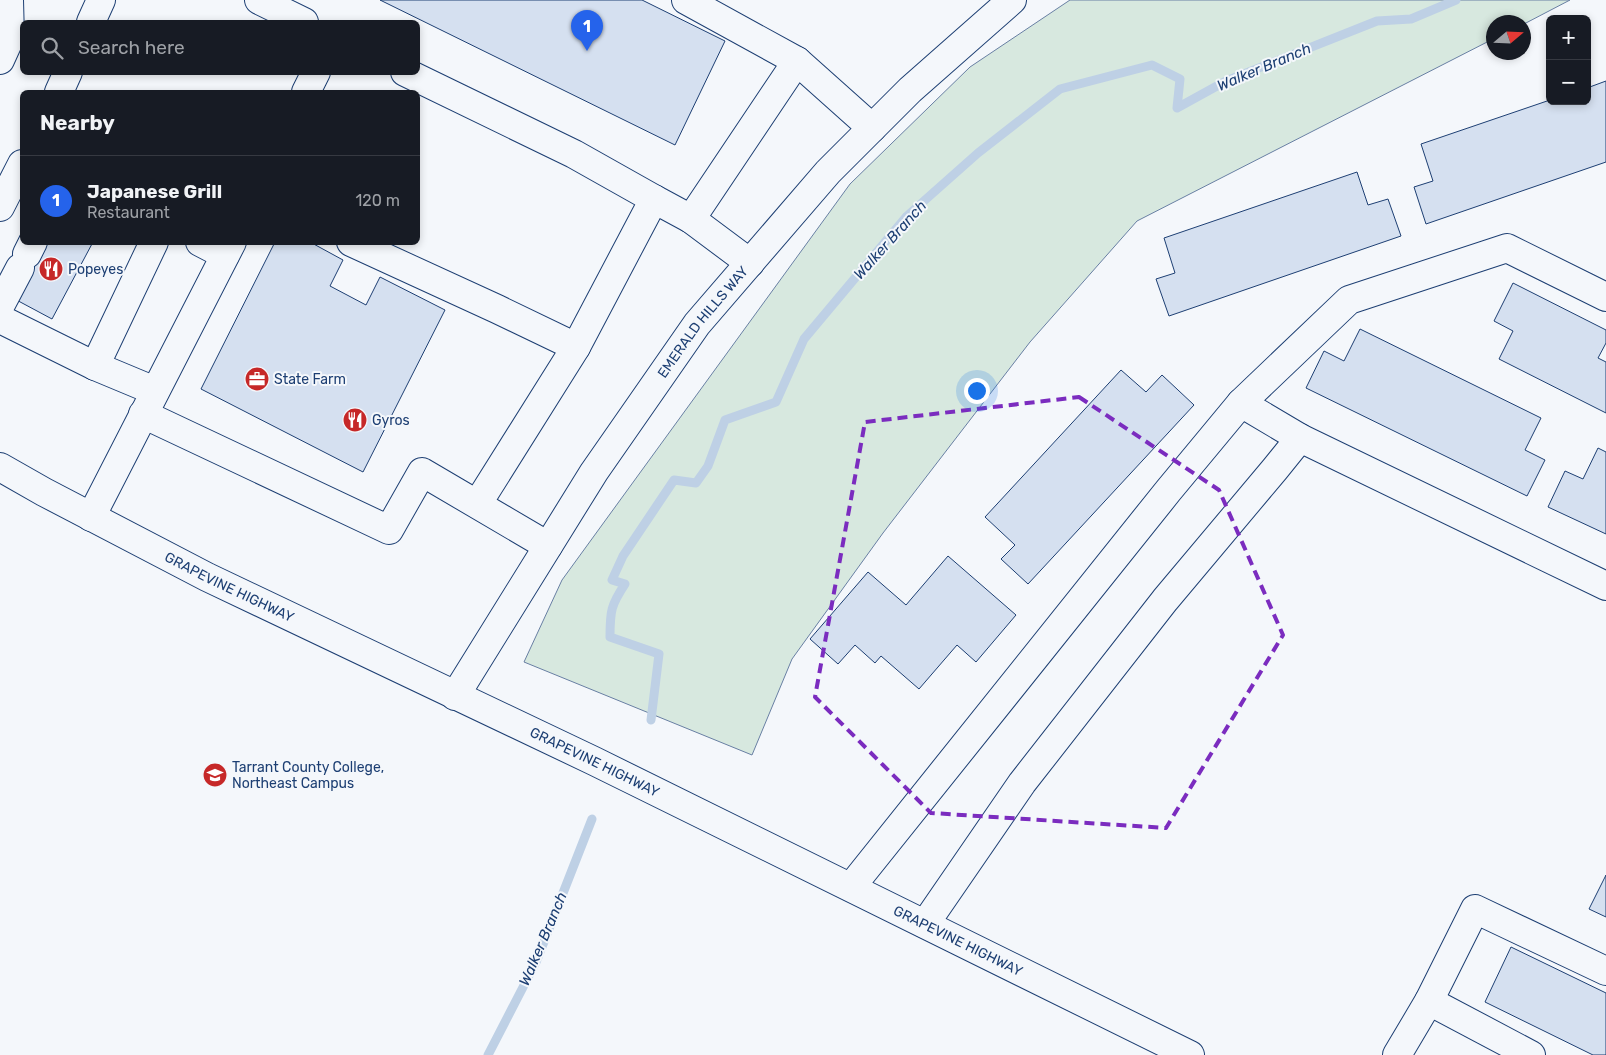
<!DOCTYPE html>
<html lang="en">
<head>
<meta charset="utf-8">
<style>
  :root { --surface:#171b24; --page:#20242c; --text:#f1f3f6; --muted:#9ea1a6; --line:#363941; --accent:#2563eb }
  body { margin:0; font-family:Rubik,sans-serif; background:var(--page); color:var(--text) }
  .controls { position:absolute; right:15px; top:15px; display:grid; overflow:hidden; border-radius:8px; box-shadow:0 2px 8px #0003 }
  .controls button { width:45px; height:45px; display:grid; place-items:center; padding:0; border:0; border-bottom:1px solid var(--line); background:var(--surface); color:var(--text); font:25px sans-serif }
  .compass { position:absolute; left:1486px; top:15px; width:45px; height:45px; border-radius:50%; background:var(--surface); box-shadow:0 2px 8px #0003; rotate:71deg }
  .you { position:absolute; left:976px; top:390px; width:18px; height:18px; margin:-12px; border:4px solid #fff; border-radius:50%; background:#1a73e8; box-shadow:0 0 0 8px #1a73e833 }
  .badge { display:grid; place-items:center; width:32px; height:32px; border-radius:50%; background:var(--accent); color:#fff; font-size:16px; font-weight:700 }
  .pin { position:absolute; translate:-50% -41px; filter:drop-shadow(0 1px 2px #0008) }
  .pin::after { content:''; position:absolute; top:26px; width:18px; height:15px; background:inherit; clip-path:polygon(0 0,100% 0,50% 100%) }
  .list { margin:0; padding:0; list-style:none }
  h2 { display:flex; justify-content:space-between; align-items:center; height:65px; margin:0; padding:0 20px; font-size:21px }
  h2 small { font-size:16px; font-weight:400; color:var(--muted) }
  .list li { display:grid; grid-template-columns:32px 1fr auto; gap:15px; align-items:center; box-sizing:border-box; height:90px; padding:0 20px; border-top:1px solid var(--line) }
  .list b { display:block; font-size:19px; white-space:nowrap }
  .list p { margin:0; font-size:16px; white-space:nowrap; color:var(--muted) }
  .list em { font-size:16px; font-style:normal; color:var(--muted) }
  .icon { flex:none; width:28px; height:28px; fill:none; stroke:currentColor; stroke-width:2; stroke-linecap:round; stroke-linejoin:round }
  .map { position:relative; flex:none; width:1606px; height:1055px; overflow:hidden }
  .search { position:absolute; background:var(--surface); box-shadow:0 2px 8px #0003; left:20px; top:20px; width:400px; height:55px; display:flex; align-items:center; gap:12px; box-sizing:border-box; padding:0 18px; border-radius:8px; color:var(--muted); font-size:19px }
  .panel { position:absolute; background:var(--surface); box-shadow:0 2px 8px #0003; left:20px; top:90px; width:400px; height:155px; border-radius:8px }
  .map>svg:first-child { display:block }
  .green { fill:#d7e8df; stroke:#687fa3 }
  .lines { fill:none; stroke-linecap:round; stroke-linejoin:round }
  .stream { stroke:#bed0e5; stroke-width:9 }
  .building { fill:#d5e0f0; stroke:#1d3f73 }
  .minor-casing { stroke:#1d3f73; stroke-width:30 }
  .major-casing { stroke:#1d3f73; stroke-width:30 }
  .minor { stroke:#f4f7fb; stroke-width:28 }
  .major { stroke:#f4f7fb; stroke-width:28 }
  .marked { fill:none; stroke:#7b2cbf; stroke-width:4; stroke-dasharray:10 6; stroke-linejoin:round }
  .labels { text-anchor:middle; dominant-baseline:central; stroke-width:4; stroke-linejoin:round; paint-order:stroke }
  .poi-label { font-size:14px; fill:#1d3f73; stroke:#f4f7fb; text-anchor:start }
  .street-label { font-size:14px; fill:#1d3f73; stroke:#f4f7fb }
  .water-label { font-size:15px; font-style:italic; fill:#1d3f73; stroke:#f4f7fb }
</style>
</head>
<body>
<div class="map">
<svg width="1606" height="1055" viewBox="0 0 1606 1055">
  <rect width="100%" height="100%" fill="#f4f7fb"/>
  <polygon class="green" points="1070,0 1570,0 1524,24 1524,22 1494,22 1493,39 1137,221 1030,342 883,533 792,659 752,755 524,662 562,580 850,184 970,67"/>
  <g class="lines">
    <g class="stream">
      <path d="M651 720 659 654 610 637C610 611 611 605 625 584L612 580 623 556 674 480 696 483 708 466 725 420 776 402 804 339 907 216 978 153 1060 89 1152 65 1180 79 1177 108 1226 81 1377 21 1411 19 1456 0"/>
      <polyline points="488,1055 536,962 592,819"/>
    </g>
  </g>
  <g class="building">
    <polygon points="380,0 642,0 725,41 675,145"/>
    <polygon points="1606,81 1606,162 1426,224 1414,187 1433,181 1421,144 1550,100 1587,101 1587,88"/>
    <polygon points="1357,172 1368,205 1388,199 1401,236 1169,316 1156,279 1175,273 1164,238"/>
    <polygon points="37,242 93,242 52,319 9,296"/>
    <polygon points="275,242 310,242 343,260 330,286 366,305 380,277 445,310 363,472 201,389"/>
    <polygon points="1513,283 1606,330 1606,343 1598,358 1606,362 1606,413 1499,359 1513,331 1494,321"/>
    <polygon points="1360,329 1541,418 1525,450 1545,460 1527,496 1306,388 1324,351 1344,361"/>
    <polygon points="1121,370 1146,392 1162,375 1194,405 1028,584 1001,559 1015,545 985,517"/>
    <polygon points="1598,448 1606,452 1606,534 1548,507 1565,471 1583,479"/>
    <polygon points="948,556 1016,615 976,662 957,645 919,689 881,656 875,663 855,645 838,664 810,639 868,572 906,605"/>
    <polygon points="1606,875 1606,917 1589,909"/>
    <polygon points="1511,947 1606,993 1606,1055 1593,1055 1485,1002"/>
  </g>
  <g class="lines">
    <defs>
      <g id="minor">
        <polyline points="259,0 304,22"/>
        <polyline points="686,0 797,61"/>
        <polyline points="91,22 101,0"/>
        <polyline points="0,60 10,38 9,0"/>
        <polyline points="405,72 574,154 654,199"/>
        <polyline points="59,92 68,72"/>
        <polyline points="306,92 316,72"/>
        <polyline points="0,207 22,164"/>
        <polyline points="691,219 797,61 872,128"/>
        <polyline points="200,242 225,255"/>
        <polyline points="351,242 497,309 576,347 654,199 691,219 750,263"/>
        <polyline points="27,254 33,242"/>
        <polyline points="0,306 20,268"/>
        <polyline points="0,319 95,366 155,391"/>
        <polyline points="95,366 154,242"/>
        <polyline points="1241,403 1300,438 1606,586"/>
        <polyline points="143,414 389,530 422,472 548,546"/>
        <polyline points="478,503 576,347"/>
        <polyline points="91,517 232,242"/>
        <path id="s1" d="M455 696 594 472 697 324 828 172 910 90 1012 0"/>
        <polyline points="851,887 1168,491 1241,403 1349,300 1507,248 1606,297"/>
        <polyline points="925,924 1022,783 1165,600 1275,469 1300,438"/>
        <polyline points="1429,1001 1531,1055"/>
        <polyline points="1397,1055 1429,1001 1475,909 1606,971"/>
      </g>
      <g id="major">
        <path id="s2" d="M0 467 44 492 207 577 594 761 1190 1055"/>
      </g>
    </defs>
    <use href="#minor" class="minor-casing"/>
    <use href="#major" class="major-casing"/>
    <use href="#minor" class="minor"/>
    <use href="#major" class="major"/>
  </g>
  <path class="marked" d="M1079 397 1219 490 1283 635 1166 828 931 813 815 697 865 422Z"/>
  <defs>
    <symbol id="restaurant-disc" viewBox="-11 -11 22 22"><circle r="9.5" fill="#c62828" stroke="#f4f7fb"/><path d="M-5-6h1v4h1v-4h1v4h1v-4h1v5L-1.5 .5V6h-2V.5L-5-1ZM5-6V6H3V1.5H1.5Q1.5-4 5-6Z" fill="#fff"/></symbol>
    <symbol id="office-disc" viewBox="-11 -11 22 22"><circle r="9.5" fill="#c62828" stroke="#f4f7fb"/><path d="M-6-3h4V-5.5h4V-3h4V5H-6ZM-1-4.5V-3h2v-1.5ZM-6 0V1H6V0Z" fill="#fff"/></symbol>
    <symbol id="university-disc" viewBox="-11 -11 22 22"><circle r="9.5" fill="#c62828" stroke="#f4f7fb"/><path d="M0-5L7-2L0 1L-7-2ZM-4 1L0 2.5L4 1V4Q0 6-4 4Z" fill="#fff"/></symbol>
  </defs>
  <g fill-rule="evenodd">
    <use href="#restaurant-disc" x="37" y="255" width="28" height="28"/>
    <use href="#office-disc" x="243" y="365" width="28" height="28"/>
    <use href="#restaurant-disc" x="341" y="406" width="28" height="28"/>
    <use href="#university-disc" x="201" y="761" width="28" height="28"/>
  </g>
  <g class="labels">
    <g class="poi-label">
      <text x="68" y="269">Popeyes</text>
      <text x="274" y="379">State Farm</text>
      <text x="372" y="420">Gyros</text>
      <text x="232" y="767">Tarrant County College,<tspan x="232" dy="16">Northeast Campus</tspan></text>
    </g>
    <g class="street-label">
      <text stroke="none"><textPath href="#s1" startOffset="449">EMERALD HILLS WAY</textPath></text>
      <text stroke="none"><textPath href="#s2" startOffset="259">GRAPEVINE HIGHWAY</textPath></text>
      <text stroke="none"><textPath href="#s2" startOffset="664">GRAPEVINE HIGHWAY</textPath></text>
      <text stroke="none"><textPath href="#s2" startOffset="1069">GRAPEVINE HIGHWAY</textPath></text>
    </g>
    <g class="water-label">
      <text transform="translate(1264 67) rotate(-23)">Walker Branch</text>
      <text transform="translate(890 240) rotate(-48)">Walker Branch</text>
      <text transform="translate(543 939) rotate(-67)">Walker Branch</text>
    </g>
  </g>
</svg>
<div class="controls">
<button>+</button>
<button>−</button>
</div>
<svg class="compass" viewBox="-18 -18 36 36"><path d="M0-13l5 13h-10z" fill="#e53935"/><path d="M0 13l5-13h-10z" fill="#9ea1a6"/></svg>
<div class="you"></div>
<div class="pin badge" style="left:587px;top:51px">1</div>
<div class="search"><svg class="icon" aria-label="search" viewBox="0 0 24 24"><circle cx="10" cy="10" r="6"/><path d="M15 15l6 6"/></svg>Search here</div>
<section class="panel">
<h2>Nearby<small></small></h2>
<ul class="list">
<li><span class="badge">1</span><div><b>Japanese Grill</b><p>Restaurant</p></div><em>120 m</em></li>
</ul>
</section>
</div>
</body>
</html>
